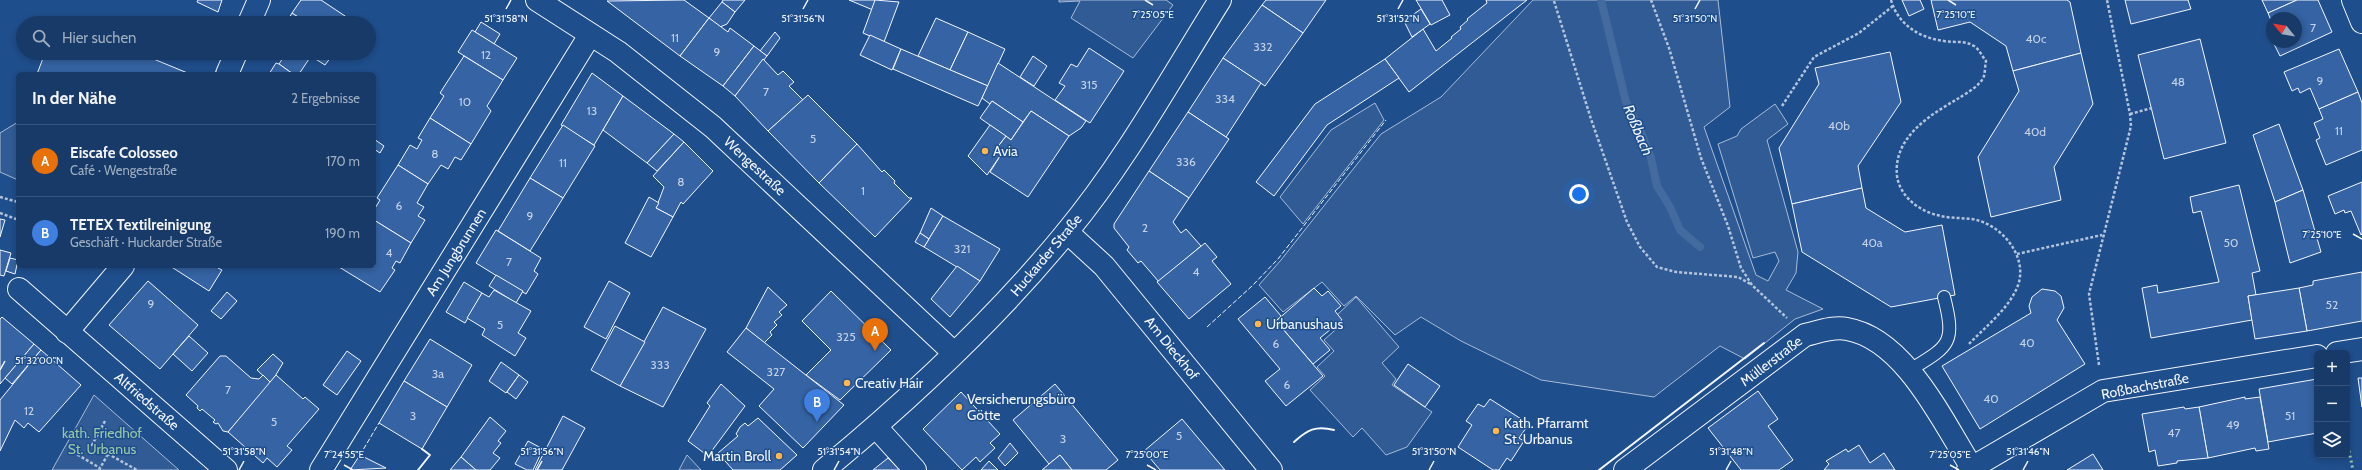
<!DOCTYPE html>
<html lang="de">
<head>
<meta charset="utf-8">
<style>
  :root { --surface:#173a69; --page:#244571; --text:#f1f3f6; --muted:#9eadc0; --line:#36547d; --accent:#ffb74d }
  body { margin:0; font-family:Cabin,sans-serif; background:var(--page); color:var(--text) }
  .controls { position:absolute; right:12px; bottom:12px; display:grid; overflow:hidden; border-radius:6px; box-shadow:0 2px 6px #0003 }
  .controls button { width:36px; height:36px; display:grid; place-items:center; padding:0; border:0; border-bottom:1px solid var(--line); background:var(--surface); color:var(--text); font:20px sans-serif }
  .compass { position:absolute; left:2266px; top:12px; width:36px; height:36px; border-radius:50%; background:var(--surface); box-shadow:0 2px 6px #0003; rotate:300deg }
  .you { position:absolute; left:1579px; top:194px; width:14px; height:14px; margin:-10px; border:3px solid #fff; border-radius:50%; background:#1a73e8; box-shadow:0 0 0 6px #1a73e833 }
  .badge { display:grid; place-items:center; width:26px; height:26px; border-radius:50%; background:var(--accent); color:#fff; font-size:13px; font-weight:700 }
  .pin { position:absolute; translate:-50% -33px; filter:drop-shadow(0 1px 2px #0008) }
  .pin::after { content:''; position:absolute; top:21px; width:14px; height:12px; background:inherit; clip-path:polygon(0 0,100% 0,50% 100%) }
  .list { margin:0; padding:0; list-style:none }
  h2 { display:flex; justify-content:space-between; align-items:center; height:52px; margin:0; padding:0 16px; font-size:17px }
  h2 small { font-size:13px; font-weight:400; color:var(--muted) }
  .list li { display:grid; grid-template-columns:26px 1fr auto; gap:12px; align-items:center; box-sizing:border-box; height:72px; padding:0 16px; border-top:1px solid var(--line) }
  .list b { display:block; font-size:15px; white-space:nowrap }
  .list p { margin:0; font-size:13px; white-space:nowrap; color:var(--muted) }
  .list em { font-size:13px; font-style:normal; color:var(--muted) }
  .icon { flex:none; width:22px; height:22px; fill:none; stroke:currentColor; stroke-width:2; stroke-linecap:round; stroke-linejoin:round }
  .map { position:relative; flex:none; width:2362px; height:470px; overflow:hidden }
  .search { position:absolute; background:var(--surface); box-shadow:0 2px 6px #0003; left:16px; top:16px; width:360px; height:44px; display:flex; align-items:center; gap:10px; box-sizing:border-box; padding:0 14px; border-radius:22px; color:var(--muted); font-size:15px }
  .panel { position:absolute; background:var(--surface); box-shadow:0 2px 6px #0003; left:16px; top:72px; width:360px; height:196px; border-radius:6px }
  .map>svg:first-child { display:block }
  .built { fill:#305b95; stroke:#a8bbd7 }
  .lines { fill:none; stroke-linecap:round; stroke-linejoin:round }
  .stream { stroke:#446ba0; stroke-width:8 }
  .building { fill:#3563a3; stroke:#f2f6ff }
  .service-casing { stroke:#f2f6ff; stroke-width:14 }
  .minor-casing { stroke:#f2f6ff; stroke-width:24 }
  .secondary-casing { stroke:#f2f6ff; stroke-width:24 }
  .path { stroke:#b3c4dc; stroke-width:2.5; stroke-dasharray:3 2; stroke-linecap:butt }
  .service { stroke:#1f4e8c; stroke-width:12 }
  .minor { stroke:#1f4e8c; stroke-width:22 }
  .secondary { stroke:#1f4e8c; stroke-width:22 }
  .hedge { stroke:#97c8a6; stroke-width:3; stroke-dasharray:2 3; stroke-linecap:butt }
  .fence { stroke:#f2f6ff; stroke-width:1; stroke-dasharray:5 2; stroke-linecap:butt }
  .wall { stroke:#f2f6ff; stroke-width:2 }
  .ticks { fill:none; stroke:#f2f6ff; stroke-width:1.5 }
  .poi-dot { fill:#ffb74d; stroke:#1f4e8c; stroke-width:1.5 }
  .labels { text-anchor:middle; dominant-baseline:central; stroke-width:3; stroke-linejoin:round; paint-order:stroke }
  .number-label { font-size:12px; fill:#c3d1e8 }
  .poi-label { font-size:14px; fill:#f2f6ff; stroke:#1f4e8c; text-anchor:start }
  .street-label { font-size:14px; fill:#f2f6ff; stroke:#1f4e8c }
  .park-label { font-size:14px; fill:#97c8a6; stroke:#1f4e8c }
  .water-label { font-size:15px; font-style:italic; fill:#f2f6ff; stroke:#1f4e8c }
  .ticks-label { font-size:10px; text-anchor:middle; fill:#f2f6ff; stroke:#1f4e8c; stroke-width:3; stroke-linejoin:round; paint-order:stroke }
</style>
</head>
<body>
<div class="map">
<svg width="2362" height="470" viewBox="0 0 2362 470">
  <rect width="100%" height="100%" fill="#1f4e8c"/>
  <g class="built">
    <polygon points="1059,0 1166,0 1173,5 1133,58 1071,18 1080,1 1059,2"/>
    <polygon points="1533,0 1718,0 1730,107 1704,127 1756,275 1768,281 1779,261 1775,252 1753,258 1718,144 1737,136 1741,129 1775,104 1779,110 1788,124 1767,140 1798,252 1796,273 1786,290 1823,309 1795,319 1745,359 1720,346 1654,397 1541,380 1461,341 1421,317 1395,335 1356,296 1344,306 1322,282 1283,312 1259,285 1281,260 1381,134 1441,97"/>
    <polygon points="1375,103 1384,120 1303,224 1280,197 1331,130"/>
    <polygon points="18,122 18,180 0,172 0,133"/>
    <polygon points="1356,297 1399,347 1382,363 1396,379 1392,385 1432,412 1407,447 1386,455 1362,428 1353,437 1310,390 1325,376 1317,367 1334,351 1324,340 1343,323 1337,315"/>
    <polygon points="94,395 179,470 52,470"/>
    <polygon points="687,455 701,470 679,470"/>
  </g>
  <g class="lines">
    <polyline class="stream" points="1601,0 1626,102 1640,130 1651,158 1657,186 1670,207 1680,230 1700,247"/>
  </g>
  <g class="building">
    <polygon points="198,0 222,0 218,12 197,2"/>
    <polygon points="301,0 321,0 354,22 307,23 292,13"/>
    <polygon points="684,0 709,18 680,56 607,1"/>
    <polygon points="723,0 745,0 735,12 722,2"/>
    <polygon points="849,0 875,0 873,10"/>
    <polygon points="875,0 899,2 884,42 863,33"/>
    <polygon points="1266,0 1326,0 1303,33 1262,5"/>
    <polygon points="1416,0 1442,0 1450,15 1431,25"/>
    <polygon points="1527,0 1409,92 1385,59 1423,29 1436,51 1452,38 1451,37 1461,29 1460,27 1468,20 1467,19 1487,3 1486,0"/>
    <polygon points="1902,0 1920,0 1924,9 1909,16"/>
    <polygon points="1931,0 2067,0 2070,2 2081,53 2013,71 2006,46 1970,22 1938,30"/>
    <polygon points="2125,0 2188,0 2191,9 2131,24"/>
    <polygon points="2262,0 2297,0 2268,13"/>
    <polygon points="2297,0 2318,0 2332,32 2280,56 2273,42 2296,42 2296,18 2272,18 2272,23 2268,13"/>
    <polygon points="722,2 735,12 727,24 720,27 709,18"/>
    <polygon points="1262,5 1303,33 1265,86 1223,58"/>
    <polygon points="1421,9 1430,24 1412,37 1404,21"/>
    <polygon points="292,13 307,23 286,23"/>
    <polygon points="709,18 728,32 730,28 754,46 723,86 680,56"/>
    <polygon points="936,18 968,32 950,70 918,56"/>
    <polygon points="481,22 500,34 494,44 475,32"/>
    <polygon points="472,30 517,58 503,80 458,52"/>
    <polygon points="775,32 780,38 767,56 760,51"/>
    <polygon points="968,32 1005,49 988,86 950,70"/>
    <polygon points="870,35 901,49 892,70 860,55"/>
    <polygon points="2200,39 2226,143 2164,159 2138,55"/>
    <polygon points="754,46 767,56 735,96 723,86"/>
    <polygon points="1089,48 1124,71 1090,123 1055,100 1065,86 1059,83 1071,64 1077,67"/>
    <polygon points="901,49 988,86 978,106 893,69"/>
    <polygon points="2339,49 2358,92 2319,109 2310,88 2300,93 2298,88 2292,91 2284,72"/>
    <polygon points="1890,52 1901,102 1858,166 1862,188 1792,204 1779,148 1819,84 1815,68"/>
    <polygon points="45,53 139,53 190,74 37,74"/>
    <polygon points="286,53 306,53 311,56 299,74 293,74 279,64"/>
    <polygon points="306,53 334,53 325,65"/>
    <polygon points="2081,53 2093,104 2054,167 2061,200 1991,217 1978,157 2019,91 2013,71"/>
    <polygon points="464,56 503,80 487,106 491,111 471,144 430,118 444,96 440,93"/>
    <polygon points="1033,56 1047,66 1034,86 1020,77"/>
    <polygon points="1223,58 1261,83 1226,137 1188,112"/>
    <polygon points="763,59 778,75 783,71 794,82 789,86 803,100 768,131 735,96"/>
    <polygon points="1385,59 1399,78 1327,125 1274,196 1256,182 1315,104"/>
    <polygon points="276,63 279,64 293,74 269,74"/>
    <polygon points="998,63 1086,121 1081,128 1069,136 1031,111 1023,122 992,101 990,104 982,98"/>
    <polygon points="592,73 623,96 594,145 561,125"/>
    <polygon points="2358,92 2362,103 2362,150 2326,165 2316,140 2320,138 2314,123 2323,119 2319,109"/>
    <polygon points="808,95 857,144 819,183 768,131"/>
    <polygon points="623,96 674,134 647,163 603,130"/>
    <polygon points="992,101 1023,122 1011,140 980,118"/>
    <polygon points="1031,111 1069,136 1028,197 990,172 1002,153 996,149 1006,136 1011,140"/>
    <polygon points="1188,112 1229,139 1189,198 1149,171"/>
    <polygon points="430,118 471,144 461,160 455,157 448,169 441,165 428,184 398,165 410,145 417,149 422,140 418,138"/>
    <polygon points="2279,124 2303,190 2275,202 2253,135"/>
    <polygon points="563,125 595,146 563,198 530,178"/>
    <polygon points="990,125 1006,136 996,149 1002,153 987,175 968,156"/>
    <polygon points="674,134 684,142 657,171 647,163"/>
    <polygon points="374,139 384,146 380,153 374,149"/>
    <polygon points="684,142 713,171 683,204 681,202 673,217 656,208 664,187 653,176"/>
    <polygon points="857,144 882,172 884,170 895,181 894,183 909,198 912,198 875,237 819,183"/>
    <polygon points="398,165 428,184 417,203 424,207 418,216 425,220 411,243 374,220 374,210 380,200 377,198"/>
    <polygon points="1149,171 1189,198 1173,222 1181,233 1186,229 1201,246 1159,282 1141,261 1138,263 1127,250 1129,247 1114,228 1114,224"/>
    <polygon points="530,178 563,198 530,251 498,231"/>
    <polygon points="2362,182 2362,234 2361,235 2351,211 2345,213 2344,210 2335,214 2328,196"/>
    <polygon points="2239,185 2260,271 2252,273 2256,295 2248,296 2252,320 2151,338 2142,288 2157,285 2158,293 2219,282 2201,211 2193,213 2190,197"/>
    <polygon points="1862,188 1866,208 1905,232 1942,225 1955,295 1891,307 1802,252 1792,204"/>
    <polygon points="2303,190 2321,252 2290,263 2275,202"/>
    <polygon points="649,197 659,203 656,208 673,217 651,257 625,243"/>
    <polygon points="931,208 943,216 929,239 920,233"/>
    <polygon points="943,216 1000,249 980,281 924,247"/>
    <polygon points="0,219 5,220 0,237"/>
    <polygon points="374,220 411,243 400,263 396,261 392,268 395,270 380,292 339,267 374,266"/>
    <polygon points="496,230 541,258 534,271 538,274 526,294 476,263"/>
    <polygon points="920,233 929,239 924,247 915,242"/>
    <polygon points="1205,243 1217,257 1212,261 1231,284 1189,319 1157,282"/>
    <polygon points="0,250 11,253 4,276 0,275"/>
    <polygon points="10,258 18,260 15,274 6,271"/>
    <polygon points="170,266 219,266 218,268 222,270 209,291"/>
    <polygon points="957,266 980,281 950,317 931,299"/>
    <polygon points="2362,272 2362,321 2307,331 2299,288 2313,285 2313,281"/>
    <polygon points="496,275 523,291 516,303 489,286"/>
    <polygon points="148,281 198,325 160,369 109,325"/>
    <polygon points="609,281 630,293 606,339 584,327"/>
    <polygon points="464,282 482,293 465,323 446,312"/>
    <polygon points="768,287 787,305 779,312 782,315 774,322 777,325 770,332 772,335 764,343 746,328"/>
    <polygon points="1314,288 1322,296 1328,291 1341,306 1335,311 1342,320 1320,338 1330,350 1313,364 1276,321"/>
    <polygon points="2299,288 2307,331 2255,339 2248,296"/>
    <polygon points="2042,289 2055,291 2061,296 2064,308 2057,320 2085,364 1980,429 1942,366 2031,313 2029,306 2032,297"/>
    <polygon points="494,290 531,311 518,333 526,338 515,356 482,335 485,329 467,318 482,293 489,297"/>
    <polygon points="831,291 891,350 840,400 806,375 831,350 802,321"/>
    <polygon points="227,292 237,301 221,319 211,311"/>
    <polygon points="1265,297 1281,316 1276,321 1323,376 1286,406 1265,381 1280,369 1238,319"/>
    <polygon points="663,307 706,329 663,407 620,386"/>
    <polygon points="2,317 34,344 0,384 0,319"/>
    <polygon points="615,326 645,342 620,386 591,370"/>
    <polygon points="746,328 844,405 803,448 759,406 774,389 727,352"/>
    <polygon points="189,336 208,353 192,371 173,354"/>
    <polygon points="430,339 472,365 447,407 404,381"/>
    <polygon points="34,344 41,350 12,384 5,378"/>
    <polygon points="41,350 81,385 39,432 28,423 24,428 15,420 0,451 0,400"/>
    <polygon points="347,351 361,361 337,395 323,385"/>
    <polygon points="273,354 283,363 271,383 257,370"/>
    <polygon points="220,356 226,356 251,378 259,379 263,375 271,383 228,432 223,431 218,423 216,424 213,422 215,420 202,409 200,411 197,408 198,406 186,395"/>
    <polygon points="501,362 519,375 506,393 489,381"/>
    <polygon points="1408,364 1440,386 1425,407 1394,385"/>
    <polygon points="276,375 303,399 305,397 319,409 287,446 292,450 277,467 267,458 263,463 228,432"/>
    <polygon points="519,375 528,382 516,399 507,392"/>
    <polygon points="2358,378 2362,378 2362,407"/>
    <polygon points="2317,379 2317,433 2268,442 2259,389"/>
    <polygon points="404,381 447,407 422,449 379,423"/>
    <polygon points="721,384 745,406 708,456 688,441 710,406 707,403"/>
    <polygon points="1055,384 1118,460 1106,470 1072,470 1060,455 1049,464 1013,420"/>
    <polygon points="1758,391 1778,419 1768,426 1793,460 1779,470 1741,470 1708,428"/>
    <polygon points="961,392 1000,434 990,443 995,448 980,462 976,457 962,470 923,429"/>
    <polygon points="2245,397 2245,399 2260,397 2269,449 2256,451 2255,448 2208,458 2199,407"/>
    <polygon points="1490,399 1529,424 1519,438 1524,441 1511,461 1507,458 1499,470 1493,470 1458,447 1472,425 1466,421 1478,404 1484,407"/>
    <polygon points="2184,407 2185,409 2199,407 2208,458 2177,461 2177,463 2158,466 2155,450 2149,452 2142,414"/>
    <polygon points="563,416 585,428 562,470 535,470"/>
    <polygon points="490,417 506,431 498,441 501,443 493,453 500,458 490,470 476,470 461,457"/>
    <polygon points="758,418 797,455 780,470 733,470 718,453 738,436 736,434 740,427 745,423 748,426"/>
    <polygon points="1182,419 1225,470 1160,470 1144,451"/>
    <polygon points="528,441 543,449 533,470 527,470 515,464"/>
    <polygon points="1010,443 1018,453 1005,466 998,458"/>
    <polygon points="1859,445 1870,463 1884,453 1895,470 1824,470 1829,464 1826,461 1846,449 1848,452"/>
    <polygon points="2093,454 2103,470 2067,470"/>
    <polygon points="360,455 386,468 350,470"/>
    <polygon points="1060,455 1072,470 1042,470 1049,464"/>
    <polygon points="461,457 476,470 450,470"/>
    <polygon points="888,458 900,470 873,470"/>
    <polygon points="989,461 998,470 981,470"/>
  </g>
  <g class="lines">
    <defs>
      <path id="service" d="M1910 370C1949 346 1956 344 1944 297"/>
      <g id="minor">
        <polyline points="537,0 618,52 713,127 954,353"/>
        <polyline points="2353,0 2362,22"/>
        <polyline points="249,23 259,0"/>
        <polyline points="227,74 236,53"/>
        <polyline points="1067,232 1104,266 1271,470"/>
        <polyline points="19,289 226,470"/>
        <polyline points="67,332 123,266"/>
        <polyline points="2337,353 2362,349"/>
        <polyline points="876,427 915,470"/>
        <polyline points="321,470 590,35"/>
        <path d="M1625 470 1805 335C1818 332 1834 326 1847 329 1905 339 1943 422 1972 468"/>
        <polyline points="1968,470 2103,391 2317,356"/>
      </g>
      <path id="secondary" d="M824 470C911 398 994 321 1066 233 1125 162 1171 78 1220 0"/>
    </defs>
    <use href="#service" class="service-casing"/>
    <use href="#minor" class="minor-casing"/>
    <use href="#secondary" class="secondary-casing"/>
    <g class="path">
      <polyline points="1651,0 1669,48 1701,158 1728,226 1741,268 1752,285 1787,318"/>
      <path d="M1891 0C1898 25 1920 38 1944 41 1955 43 1964 40 1974 46 1979 49 1982 56 1986 61 1985 66 1985 72 1984 76 1981 85 1967 93 1959 98 1930 115 1893 137 1897 176 1900 197 1920 212 1941 216 1953 219 1968 217 1980 221 2007 230 2030 262 2016 290 2006 311 1984 328 1968 345"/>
      <polyline points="1554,1 1591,119 1627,222 1640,247 1657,267 1676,272 1738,277 1752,285"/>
      <polyline points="1782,106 1814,57 1859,33 1893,6"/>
      <polyline points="2130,114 2152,108"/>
      <polyline points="0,197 18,202"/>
      <polyline points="0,213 16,219 18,223"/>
      <polyline points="2017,254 2102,235"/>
      <polyline points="2099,365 2089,294 2131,126 2130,114 2107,0"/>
      <polyline points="105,421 92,445 137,470"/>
      <polyline points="73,452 100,468"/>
      <polyline points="99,470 108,454"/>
    </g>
    <use href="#service" class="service"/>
    <use href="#minor" class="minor"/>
    <use href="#secondary" class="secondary"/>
    <polyline class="hedge" points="2347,441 2353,470"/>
    <g class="fence">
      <polyline points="1207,327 1252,286 1278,259 1386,120"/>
      <polyline points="360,455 379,423"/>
    </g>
    <g class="wall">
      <path d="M1294 442C1307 430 1316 425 1334 430"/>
      <polyline points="418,470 430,455 422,449"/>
      <polyline points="1599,470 1764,343"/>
    </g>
  </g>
  <path class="ticks" d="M1145 0 1153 5M1948 0 1956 5M506 9 511 0M803 9 808 0M1398 9 1403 0M1695 9 1700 0M2353 234 2362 239M0 370 5 361M344 465 353 470M1147 465 1156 470M1950 465 1959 470M239 470 244 461M537 470 542 461M834 470 839 461M1429 470 1434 461M1726 470 1731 461M2023 470 2028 461"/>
  <g class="poi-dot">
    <circle cx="985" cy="151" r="4"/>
    <circle cx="1258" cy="324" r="4"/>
    <circle cx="847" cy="383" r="4"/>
    <circle cx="959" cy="407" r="4"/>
    <circle cx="1496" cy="431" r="4"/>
    <circle cx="779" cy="456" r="4"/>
  </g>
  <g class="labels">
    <g class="number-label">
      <text x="2313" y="27">7</text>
      <text x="675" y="37">11</text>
      <text x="2036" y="38">40c</text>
      <text x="1263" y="46">332</text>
      <text x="717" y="51">9</text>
      <text x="486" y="54">12</text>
      <text x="2320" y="80">9</text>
      <text x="2178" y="81">48</text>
      <text x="1089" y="84">315</text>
      <text x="766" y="91">7</text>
      <text x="1225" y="98">334</text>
      <text x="465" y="101">10</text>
      <text x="592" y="110">13</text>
      <text x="1839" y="125">40b</text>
      <text x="2339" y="130">11</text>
      <text x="2035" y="131">40d</text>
      <text x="813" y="138">5</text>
      <text x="435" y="153">8</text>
      <text x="1186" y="161">336</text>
      <text x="563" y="162">11</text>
      <text x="681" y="181">8</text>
      <text x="863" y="190">1</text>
      <text x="399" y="205">6</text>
      <text x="530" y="215">9</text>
      <text x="1145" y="227">2</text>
      <text x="1872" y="242">40a</text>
      <text x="2231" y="242">50</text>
      <text x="962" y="248">321</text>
      <text x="389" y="252">4</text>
      <text x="509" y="261">7</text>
      <text x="1196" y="271">4</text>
      <text x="151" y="303">9</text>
      <text x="2332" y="304">52</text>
      <text x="500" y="324">5</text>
      <text x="846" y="336">325</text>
      <text x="2027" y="342">40</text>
      <text x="1276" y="343">6</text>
      <text x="660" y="364">333</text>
      <text x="776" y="371">327</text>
      <text x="438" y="373">3a</text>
      <text x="1287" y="384">6</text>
      <text x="228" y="389">7</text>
      <text x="1991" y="398">40</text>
      <text x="29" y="410">12</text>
      <text x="413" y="415">3</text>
      <text x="2290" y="415">51</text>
      <text x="274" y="421">5</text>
      <text x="2233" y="424">49</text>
      <text x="2174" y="432">47</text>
      <text x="1179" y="435">5</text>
      <text x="1063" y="438">3</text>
    </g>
    <g class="poi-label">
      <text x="993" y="151">Avia</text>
      <text x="1266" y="324">Urbanushaus</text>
      <text x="855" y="383">Creativ Hair</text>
      <text x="967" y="399">Versicherungsbüro<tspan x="967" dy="16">Götte</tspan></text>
      <text x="1504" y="423">Kath. Pfarramt<tspan x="1504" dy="16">St. Urbanus</tspan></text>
      <text x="771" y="456" text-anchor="end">Martin Broll</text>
    </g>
    <g class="street-label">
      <text transform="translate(755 166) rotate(43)">Wengestraße</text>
      <text transform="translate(456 252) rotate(-58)">Am Jungbrunnen</text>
      <text transform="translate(1046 255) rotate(-50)">Huckarder Straße</text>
      <text transform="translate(1172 348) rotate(51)">Am Dieckhof</text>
      <text transform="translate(1771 361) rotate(-37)">Müllerstraße</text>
      <text transform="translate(2145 386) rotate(-11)">Roßbachstraße</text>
      <text transform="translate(147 401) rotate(41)">Altfriedstraße</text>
    </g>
    <g class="park-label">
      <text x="102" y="433">kath. Friedhof<tspan x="102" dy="16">St. Urbanus</tspan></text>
    </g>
    <g class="water-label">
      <text transform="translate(1638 130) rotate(67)">Roßbach</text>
    </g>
  </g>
  <g class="ticks-label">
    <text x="1153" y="18">7°25'05"E</text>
    <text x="1956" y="18">7°25'10"E</text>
    <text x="506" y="22">51°31'58"N</text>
    <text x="803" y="22">51°31'56"N</text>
    <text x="1398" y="22">51°31'52"N</text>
    <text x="1695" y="22">51°31'50"N</text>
    <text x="2322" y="238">7°25'10"E</text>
    <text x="39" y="364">51°32'00"N</text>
    <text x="244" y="455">51°31'58"N</text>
    <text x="542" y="455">51°31'56"N</text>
    <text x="839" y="455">51°31'54"N</text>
    <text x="1434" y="455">51°31'50"N</text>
    <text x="1731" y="455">51°31'48"N</text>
    <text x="2028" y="455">51°31'46"N</text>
    <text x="344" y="458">7°24'55"E</text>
    <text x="1147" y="458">7°25'00"E</text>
    <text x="1950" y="458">7°25'05"E</text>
  </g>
</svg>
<div class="controls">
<button>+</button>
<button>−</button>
<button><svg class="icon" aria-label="layers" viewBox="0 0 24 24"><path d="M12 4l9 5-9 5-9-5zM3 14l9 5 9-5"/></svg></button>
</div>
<svg class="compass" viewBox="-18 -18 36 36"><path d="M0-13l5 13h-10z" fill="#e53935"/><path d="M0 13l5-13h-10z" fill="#9eadc0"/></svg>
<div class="you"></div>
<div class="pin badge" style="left:875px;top:351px;background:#e8710a">A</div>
<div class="pin badge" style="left:817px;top:422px;background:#3f7fe0">B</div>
<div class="search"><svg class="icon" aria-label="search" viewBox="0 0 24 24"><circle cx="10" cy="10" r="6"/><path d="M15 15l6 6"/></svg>Hier suchen</div>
<section class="panel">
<h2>In der Nähe<small>2 Ergebnisse</small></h2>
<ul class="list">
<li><span class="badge" style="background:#e8710a">A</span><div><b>Eiscafe Colosseo</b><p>Café · Wengestraße</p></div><em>170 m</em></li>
<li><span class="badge" style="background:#3f7fe0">B</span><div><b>TETEX Textilreinigung</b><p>Geschäft · Huckarder Straße</p></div><em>190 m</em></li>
</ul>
</section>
</div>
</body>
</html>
